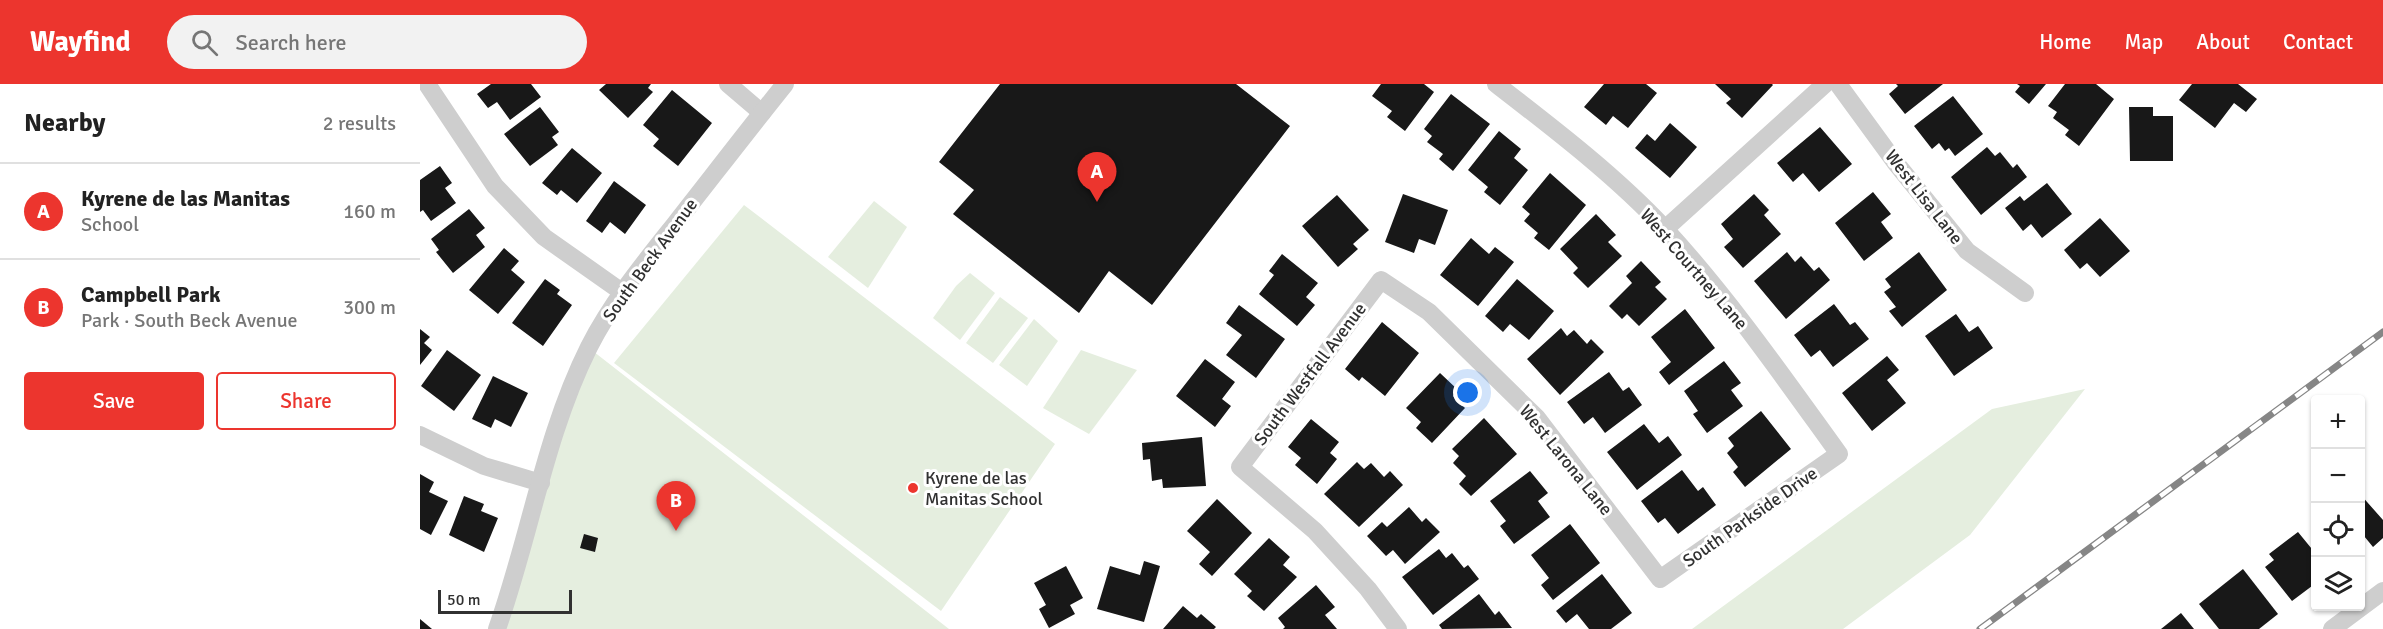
<!DOCTYPE html>
<html lang="en">
<head>
<meta charset="utf-8">
<style>
  :root { --surface:#fff; --page:#f2f2f2; --text:#222; --muted:#767676; --line:#e0e0e0; --accent:#ec352e }
  body { margin:0; font-family:Signika,sans-serif; background:var(--page); color:var(--text) }
  .controls { position:absolute; right:18px; bottom:18px; display:grid; overflow:hidden; border-radius:6px; box-shadow:0 2px 4px #0004 }
  .controls button { width:54px; height:54px; display:grid; place-items:center; padding:0; border:0; border-bottom:2px solid var(--line); background:var(--surface); color:var(--text); font:30px sans-serif }
  .scale { position:absolute; left:18px; bottom:15px; width:134px; box-sizing:border-box; padding-left:6px; border:3px solid #313131; border-top:0; font-size:16px; line-height:21px; white-space:nowrap; color:#313131; -webkit-text-stroke:4px #fff; paint-order:stroke }
  .you { position:absolute; left:1048px; top:309px; width:21px; height:21px; margin:-15px; border:4px solid #fff; border-radius:50%; background:#1a73e8; box-shadow:0 0 0 9px #1a73e833 }
  .badge { display:grid; place-items:center; width:39px; height:39px; border-radius:50%; background:var(--accent); color:#fff; font-size:20px; font-weight:700 }
  .pin { position:absolute; translate:-50% -50px; filter:drop-shadow(0 2px 3px #0008) }
  .pin::after { content:''; position:absolute; top:32px; width:21px; height:18px; background:inherit; clip-path:polygon(0 0,100% 0,50% 100%) }
  .list { margin:0; padding:0; list-style:none }
  h2 { display:flex; justify-content:space-between; align-items:center; height:78px; margin:0; padding:0 24px; font-size:26px }
  h2 small { font-size:20px; font-weight:400; color:var(--muted) }
  .list li { display:grid; grid-template-columns:39px 1fr auto; gap:18px; align-items:center; box-sizing:border-box; height:96px; padding:0 24px; border-top:2px solid var(--line) }
  .list b { display:block; font-size:22px; white-space:nowrap }
  .list p { margin:0; font-size:20px; white-space:nowrap; color:var(--muted) }
  .list em { font-size:20px; font-style:normal; color:var(--muted) }
  .actions { display:flex; gap:12px; padding:18px 24px }
  .actions a { flex:1; padding:14px 0; border:2px solid var(--accent); border-radius:6px; text-align:center; font-size:21px; color:var(--accent) }
  .actions .main { background:var(--accent); color:#fff }
  .icon { flex:none; width:33px; height:33px; fill:none; stroke:currentColor; stroke-width:2; stroke-linecap:round; stroke-linejoin:round }
  .map { position:relative; flex:none; width:1963px; height:545px; overflow:hidden }
  header { display:flex; align-items:center; gap:36px; box-sizing:border-box; height:84px; padding:0 30px; background:var(--accent); color:#fff }
  header strong { font-size:28px }
  nav { display:flex; gap:33px; margin-inline-start:auto; font-size:21px }
  .search { width:420px; height:54px; background:var(--page); display:flex; align-items:center; gap:15px; box-sizing:border-box; padding:0 21px; border-radius:33px; color:var(--muted); font-size:22px }
  main { display:flex }
  aside { flex:1; background:var(--surface) }
  .map>svg:first-child { display:block }
  .green { fill:#e5eedf }
  .building { fill:#181818 }
  .lines { fill:none; stroke-linecap:round; stroke-linejoin:round }
  .minor { stroke:#cecece; stroke-width:18 }
  .rail-casing { stroke:#868686; stroke-width:7 }
  .rail { stroke:#fff; stroke-width:4.5; stroke-dasharray:14; stroke-linecap:butt }
  .poi-dot { fill:#ec352e; stroke:#fff; stroke-width:2 }
  .labels { text-anchor:middle; dominant-baseline:central; stroke-width:6; stroke-linejoin:round; paint-order:stroke }
  .street-label { font-size:18px; fill:#313131; stroke:#fff }
  .poi-label { font-size:18px; fill:#313131; stroke:#fff; text-anchor:start }
</style>
</head>
<body>
<header>
<strong>Wayfind</strong>
<div class="search"><svg class="icon" aria-label="search" viewBox="0 0 24 24"><circle cx="10" cy="10" r="6"/><path d="M15 15l6 6"/></svg>Search here</div>
<nav><a>Home</a><a>Map</a><a>About</a><a>Contact</a></nav>
</header>
<main>
<aside>
<h2>Nearby<small>2 results</small></h2>
<ul class="list">
<li><span class="badge">A</span><div><b>Kyrene de las Manitas</b><p>School</p></div><em>160 m</em></li>
<li><span class="badge">B</span><div><b>Campbell Park</b><p>Park · South Beck Avenue</p></div><em>300 m</em></li>
</ul>
<div class="actions"><a class="main">Save</a><a>Share</a></div>
</aside>
<div class="map">
<svg width="1963" height="545" viewBox="0 0 1963 545">
  <rect width="100%" height="100%" fill="#fff"/>
  <g class="green">
    <polygon points="454,117 487,143 448,204 408,173"/>
    <polygon points="324,121 635,360 521,527 194,279"/>
    <polygon points="550,189 575,209 540,256 513,234 536,202"/>
    <polygon points="580,213 608,234 573,279 546,259"/>
    <polygon points="614,235 638,257 607,302 579,281"/>
    <polygon points="169,264 529,545 77,545"/>
    <polygon points="661,266 717,286 669,350 623,324"/>
    <polygon points="1665,305 1550,451 1423,545 1272,545 1572,325"/>
  </g>
  <g class="building">
    <polygon points="71,0 111,0 121,13 90,36 77,18 68,24 57,10"/>
    <polygon points="186,0 231,0 228,4 233,8 208,34 179,6"/>
    <polygon points="580,0 816,0 870,42 732,221 689,187 659,229 533,130 554,106 519,78"/>
    <polygon points="961,0 1004,0 1014,8 985,47 967,33 972,27 952,12"/>
    <polygon points="1184,0 1226,0 1237,9 1208,44 1193,32 1186,41 1164,23"/>
    <polygon points="1295,0 1352,0 1353,1 1322,34 1306,19 1311,15"/>
    <polygon points="1476,0 1523,0 1485,30 1469,10 1478,2"/>
    <polygon points="1597,0 1626,0 1609,20 1595,8 1600,2"/>
    <polygon points="1645,0 1676,0 1694,15 1659,62 1645,51 1649,46 1633,34 1637,28 1628,22"/>
    <polygon points="1772,0 1818,0 1837,15 1826,28 1814,19 1795,44 1759,16"/>
    <polygon points="252,6 292,39 258,82 233,62 239,55 223,41"/>
    <polygon points="1031,10 1070,40 1033,87 1019,75 1023,70 1007,58 1012,52 1004,45"/>
    <polygon points="1533,12 1563,50 1535,72 1529,64 1525,67 1519,59 1512,65 1494,42"/>
    <polygon points="120,23 139,48 132,53 138,61 110,82 84,50"/>
    <polygon points="1709,23 1733,23 1733,32 1753,32 1753,77 1710,77"/>
    <polygon points="1250,39 1277,63 1250,94 1215,64 1227,50 1235,57"/>
    <polygon points="1400,43 1432,80 1399,108 1383,89 1373,98 1357,79"/>
    <polygon points="1079,47 1101,65 1094,74 1108,86 1080,121 1064,108 1068,103 1048,86"/>
    <polygon points="1567,63 1575,72 1580,68 1593,84 1597,80 1607,93 1561,131 1531,93"/>
    <polygon points="152,64 182,89 157,119 141,106 137,111 122,99"/>
    <polygon points="20,82 32,99 25,104 36,119 11,137 3,126 0,128 0,96"/>
    <polygon points="1130,89 1166,121 1129,166 1114,154 1118,149 1104,137 1110,130 1102,123"/>
    <polygon points="194,97 226,121 205,150 190,138 182,149 166,137"/>
    <polygon points="1627,99 1652,130 1622,154 1611,140 1603,147 1585,124 1600,112 1604,117"/>
    <polygon points="1453,108 1471,130 1461,138 1473,154 1444,177 1415,139"/>
    <polygon points="983,110 1028,126 1015,161 999,155 994,169 965,158"/>
    <polygon points="1334,110 1349,126 1344,131 1361,150 1323,184 1304,163 1313,155 1301,140"/>
    <polygon points="917,111 949,146 933,160 938,165 918,183 882,142"/>
    <polygon points="49,125 65,144 56,151 65,163 33,189 16,168 19,166 11,155"/>
    <polygon points="1176,130 1196,151 1188,158 1202,172 1168,204 1153,189 1158,184 1140,165"/>
    <polygon points="1680,134 1710,167 1680,193 1667,179 1660,185 1644,166"/>
    <polygon points="1051,154 1069,170 1075,163 1094,178 1058,222 1020,191"/>
    <polygon points="84,164 99,177 91,186 105,198 78,230 49,206"/>
    <polygon points="1367,168 1375,178 1381,172 1394,187 1399,183 1410,196 1366,235 1334,197"/>
    <polygon points="1499,168 1527,206 1482,243 1469,227 1476,223 1464,208 1471,203 1465,195"/>
    <polygon points="862,170 898,199 886,213 895,221 877,242 839,210 854,191 849,187"/>
    <polygon points="1221,177 1241,198 1235,203 1247,215 1219,242 1207,230 1202,235 1189,222 1212,199 1206,192"/>
    <polygon points="125,195 140,206 137,210 152,221 123,262 92,239"/>
    <polygon points="1097,195 1134,227 1109,256 1090,240 1083,248 1065,232"/>
    <polygon points="1414,220 1430,241 1435,238 1449,255 1413,283 1400,266 1391,273 1374,251"/>
    <polygon points="819,221 865,255 836,294 806,271 822,251 806,239"/>
    <polygon points="1265,225 1295,264 1249,301 1239,288 1251,278 1231,253"/>
    <polygon points="1536,230 1549,248 1558,242 1573,264 1534,292 1505,252"/>
    <polygon points="962,238 999,269 965,312 942,293 939,297 925,285"/>
    <polygon points="1141,244 1147,252 1154,246 1167,260 1171,255 1184,268 1140,311 1107,275"/>
    <polygon points="0,245 10,253 4,259 12,266 0,281"/>
    <polygon points="27,266 61,291 34,327 1,302"/>
    <polygon points="1467,272 1479,286 1467,296 1486,319 1452,347 1422,309"/>
    <polygon points="785,275 815,298 802,315 811,322 795,343 756,312"/>
    <polygon points="1304,277 1321,299 1311,306 1323,322 1287,349 1273,330 1278,327 1264,307"/>
    <polygon points="1189,288 1203,307 1209,303 1222,321 1185,349 1173,333 1164,340 1147,318"/>
    <polygon points="1020,289 1038,306 1033,312 1045,324 1012,359 996,344 1001,338 986,324"/>
    <polygon points="73,292 108,309 91,343 75,335 71,344 52,335"/>
    <polygon points="1341,327 1371,365 1325,403 1313,388 1318,383 1307,369 1314,362 1308,354"/>
    <polygon points="1064,334 1097,370 1051,412 1039,400 1046,392 1033,379 1039,372 1032,365"/>
    <polygon points="891,335 919,358 910,369 917,375 897,400 875,381 881,374 868,363"/>
    <polygon points="1224,340 1239,359 1248,352 1262,371 1217,406 1187,368"/>
    <polygon points="782,353 786,402 743,404 742,395 732,397 730,375 723,376 722,359"/>
    <polygon points="937,378 944,385 951,379 964,393 970,387 983,401 939,443 904,410"/>
    <polygon points="1262,386 1278,407 1283,403 1296,421 1258,450 1245,434 1238,439 1221,417"/>
    <polygon points="1110,387 1128,409 1118,417 1130,433 1094,460 1080,442 1086,437 1070,417"/>
    <polygon points="0,390 14,398 9,408 28,417 11,451 0,445"/>
    <polygon points="1940,410 1963,436 1963,454 1953,463 1944,452 1940,455"/>
    <polygon points="44,412 64,420 61,427 78,434 64,468 29,451"/>
    <polygon points="797,415 832,449 792,492 779,480 790,468 767,447"/>
    <polygon points="989,423 1002,438 1006,434 1020,448 985,480 973,466 966,472 947,452 962,438 967,443"/>
    <polygon points="1150,440 1180,479 1133,516 1121,501 1129,494 1111,471"/>
    <polygon points="1878,448 1896,470 1896,499 1872,517 1845,483 1854,476 1849,470"/>
    <polygon points="164,450 178,454 175,468 160,464"/>
    <polygon points="849,454 870,473 863,481 877,493 844,527 827,512 832,507 814,490"/>
    <polygon points="1019,465 1026,474 1032,469 1044,484 1048,481 1059,495 1013,531 982,493"/>
    <polygon points="724,477 740,482 724,538 677,525 690,482 720,491"/>
    <polygon points="646,482 663,514 650,521 655,530 629,544 619,525 626,521 614,499"/>
    <polygon points="1823,485 1858,530 1839,545 1799,545 1779,520"/>
    <polygon points="1182,490 1212,529 1191,545 1169,545 1157,530 1146,539 1136,527"/>
    <polygon points="896,501 915,523 905,531 917,545 863,545 865,543 858,534"/>
    <polygon points="1059,510 1075,531 1079,527 1092,544 1022,545 1019,541"/>
    <polygon points="763,522 777,534 781,530 796,543 794,545 743,545"/>
    <polygon points="1761,529 1774,545 1741,545"/>
    <polygon points="0,535 12,545 0,545"/>
  </g>
  <g class="lines">
    <g class="minor">
      <polyline points="7,0 75,102 124,153 202,208"/>
      <polyline points="308,0 342,29"/>
      <polyline points="1418,0 1475,78 1547,167 1605,209"/>
      <polyline points="1245,145 1405,0"/>
      <polyline points="0,351 64,382 121,399"/>
      <path d="M77 545C110 452 125 351 169 263 192 218 224 179 255 140 292 93 328 46 365 0"/>
      <path d="M978 545 948 505 895 447 820 383 961 196 1009 228 1117 334 1240 495 1419 370C1364 294 1310 216 1246 146 1197 93 1133 44 1076 0"/>
      <polyline points="1912,545 1963,507"/>
    </g>
    <defs>
      <polyline id="rail" points="1560,545 1963,248"/>
    </defs>
    <use href="#rail" class="rail-casing"/>
    <use href="#rail" class="rail"/>
  </g>
  <circle class="poi-dot" cx="493" cy="404" r="6"/>
  <g class="labels">
    <g class="street-label">
      <text transform="translate(1504 113) rotate(52)">West Lisa Lane</text>
      <text transform="translate(230 176) rotate(-54)">South Beck Avenue</text>
      <text transform="translate(1274 185) rotate(49)">West Courtney Lane</text>
      <text transform="translate(890 290) rotate(-53)">South Westfall Avenue</text>
      <text transform="translate(1146 376) rotate(51)">West Larona Lane</text>
      <text transform="translate(1330 433) rotate(-35)">South Parkside Drive</text>
    </g>
    <g class="poi-label">
      <text x="505" y="394">Kyrene de las<tspan x="505" dy="21">Manitas School</tspan></text>
    </g>
  </g>
</svg>
<div class="controls">
<button>+</button>
<button>−</button>
<button><svg class="icon" aria-label="locate" viewBox="0 0 24 24"><circle cx="12" cy="12" r="6"/><path d="M12 2v4M12 18v4M2 12h4M18 12h4"/></svg></button>
<button><svg class="icon" aria-label="layers" viewBox="0 0 24 24"><path d="M12 4l9 5-9 5-9-5zM3 14l9 5 9-5"/></svg></button>
</div>
<div class="scale">50 m</div>
<div class="you"></div>
<div class="pin badge" style="left:677px;top:118px">A</div>
<div class="pin badge" style="left:256px;top:447px">B</div>
</div>
</main>
</body>
</html>
